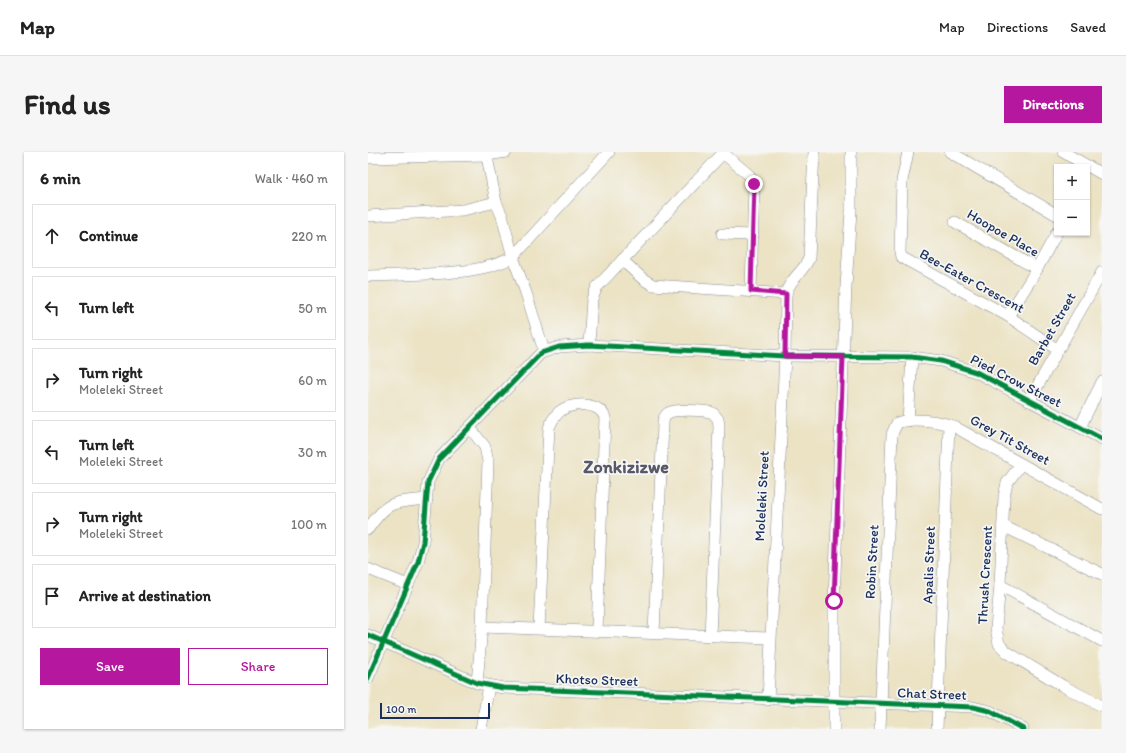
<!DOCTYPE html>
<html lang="en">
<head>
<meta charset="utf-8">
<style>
  :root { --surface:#fff; --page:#f6f6f6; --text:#222; --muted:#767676; --line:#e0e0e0; --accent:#b5179e }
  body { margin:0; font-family:Itim,sans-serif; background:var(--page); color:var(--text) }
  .controls { position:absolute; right:12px; top:12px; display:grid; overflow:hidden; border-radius:0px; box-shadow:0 1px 3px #0004 }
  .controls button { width:36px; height:36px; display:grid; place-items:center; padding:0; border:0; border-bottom:1px solid var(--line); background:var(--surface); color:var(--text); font:20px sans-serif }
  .scale { position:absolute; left:12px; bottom:10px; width:110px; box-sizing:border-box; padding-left:4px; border:2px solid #1b2f5e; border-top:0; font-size:11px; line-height:14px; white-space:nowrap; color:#1b2f5e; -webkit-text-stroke:3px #f6f6f2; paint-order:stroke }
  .stop { position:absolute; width:12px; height:12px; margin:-9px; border:3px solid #b5179e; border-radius:50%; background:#fff }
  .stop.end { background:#b5179e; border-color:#fff; box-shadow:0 1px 4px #0008 }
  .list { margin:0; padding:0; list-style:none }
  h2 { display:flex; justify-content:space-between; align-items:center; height:52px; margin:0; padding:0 16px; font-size:17px }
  h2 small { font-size:13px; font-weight:400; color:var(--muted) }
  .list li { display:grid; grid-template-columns:26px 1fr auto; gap:12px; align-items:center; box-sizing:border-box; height:64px; margin:0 8px 8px; padding:0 8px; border:1px solid var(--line); border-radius:0px }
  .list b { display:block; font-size:15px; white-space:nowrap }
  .list p { margin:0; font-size:13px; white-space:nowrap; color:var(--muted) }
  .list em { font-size:13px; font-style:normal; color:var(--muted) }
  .actions { display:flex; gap:8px; padding:12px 16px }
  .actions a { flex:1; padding:9px 0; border:1px solid var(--accent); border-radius:0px; text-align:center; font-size:14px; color:var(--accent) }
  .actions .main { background:var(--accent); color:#fff }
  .icon { flex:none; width:22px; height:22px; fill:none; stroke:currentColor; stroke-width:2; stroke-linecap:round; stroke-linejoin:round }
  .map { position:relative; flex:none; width:734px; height:577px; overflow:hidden; border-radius:0px }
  header { display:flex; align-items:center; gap:24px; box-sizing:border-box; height:56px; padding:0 20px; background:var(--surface); border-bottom:1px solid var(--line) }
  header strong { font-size:19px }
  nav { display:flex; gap:22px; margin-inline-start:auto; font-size:14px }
  .intro { display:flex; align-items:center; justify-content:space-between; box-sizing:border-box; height:96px; padding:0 24px }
  h1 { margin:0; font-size:28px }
  .button { padding:10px 18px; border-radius:0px; background:var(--accent); color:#fff; font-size:14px; font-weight:700 }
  main { display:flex; gap:24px; padding:0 24px }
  aside { flex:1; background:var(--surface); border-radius:0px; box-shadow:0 1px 3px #0004 }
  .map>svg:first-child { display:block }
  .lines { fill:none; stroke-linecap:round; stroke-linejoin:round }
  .minor-casing { stroke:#848992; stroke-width:12 }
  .minor { stroke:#fff; stroke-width:11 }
  .cycleway-casing { stroke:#f6f6f2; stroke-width:8 }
  .cycleway { stroke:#00873e; stroke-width:5 }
  .route { stroke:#b5179e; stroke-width:5 }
  .labels { text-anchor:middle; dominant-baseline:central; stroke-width:3.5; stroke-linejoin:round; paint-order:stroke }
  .street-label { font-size:14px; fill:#1b2f5e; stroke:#f6f6f2 }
  .district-label { font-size:18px; font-weight:bold; fill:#59586b; stroke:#f6f6f2 }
</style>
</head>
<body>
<header>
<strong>Map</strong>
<nav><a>Map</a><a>Directions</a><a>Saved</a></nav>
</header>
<div class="intro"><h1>Find us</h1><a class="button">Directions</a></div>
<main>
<aside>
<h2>6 min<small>Walk · 460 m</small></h2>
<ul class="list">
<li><svg class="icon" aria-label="ahead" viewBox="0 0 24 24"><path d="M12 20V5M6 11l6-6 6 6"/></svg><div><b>Continue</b></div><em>220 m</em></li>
<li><svg class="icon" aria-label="left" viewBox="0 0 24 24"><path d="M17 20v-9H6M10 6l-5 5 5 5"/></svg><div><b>Turn left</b></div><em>50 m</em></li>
<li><svg class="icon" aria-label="right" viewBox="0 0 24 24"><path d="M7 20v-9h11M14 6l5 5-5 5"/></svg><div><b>Turn right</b><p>Moleleki Street</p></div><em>60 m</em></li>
<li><svg class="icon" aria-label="left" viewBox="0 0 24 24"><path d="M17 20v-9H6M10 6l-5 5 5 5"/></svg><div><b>Turn left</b><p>Moleleki Street</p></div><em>30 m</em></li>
<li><svg class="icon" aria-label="right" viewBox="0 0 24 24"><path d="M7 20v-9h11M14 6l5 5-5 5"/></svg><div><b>Turn right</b><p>Moleleki Street</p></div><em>100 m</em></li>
<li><svg class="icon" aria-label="arrive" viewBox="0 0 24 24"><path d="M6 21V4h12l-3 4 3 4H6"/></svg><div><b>Arrive at destination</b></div></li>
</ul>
<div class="actions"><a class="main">Save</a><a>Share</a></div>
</aside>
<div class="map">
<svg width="734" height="577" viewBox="0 0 734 577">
  <rect width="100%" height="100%" fill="#f6f6f2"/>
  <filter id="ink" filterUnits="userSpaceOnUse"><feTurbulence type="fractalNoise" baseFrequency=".025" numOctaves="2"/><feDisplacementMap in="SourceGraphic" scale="8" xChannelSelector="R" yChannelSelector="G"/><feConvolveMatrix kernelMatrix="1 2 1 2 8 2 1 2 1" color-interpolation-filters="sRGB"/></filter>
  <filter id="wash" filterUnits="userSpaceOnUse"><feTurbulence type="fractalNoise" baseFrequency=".012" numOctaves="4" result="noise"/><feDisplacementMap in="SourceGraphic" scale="16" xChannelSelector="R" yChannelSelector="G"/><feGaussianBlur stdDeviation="0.9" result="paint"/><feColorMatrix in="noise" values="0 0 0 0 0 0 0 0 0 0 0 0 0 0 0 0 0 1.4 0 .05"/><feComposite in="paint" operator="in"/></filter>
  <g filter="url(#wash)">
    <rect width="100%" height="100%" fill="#ece3c5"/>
  </g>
  <g filter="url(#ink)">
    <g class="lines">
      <defs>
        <g id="minor">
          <polyline points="118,0 128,50 134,64 145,105 158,141 176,199"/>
          <polyline points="540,0 534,29 532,100 533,105 640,164 690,198"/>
          <polyline points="582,0 689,63"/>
          <polyline points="695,0 734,22"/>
          <polyline points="355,1 381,23 386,32 383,139"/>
          <polyline points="0,6 119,3 138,0"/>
          <polyline points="0,64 95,58 128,50"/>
          <polyline points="587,70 669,117"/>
          <polyline points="354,82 385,83"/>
          <polyline points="254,108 275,127 285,133 418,142"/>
          <path d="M0 124C41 122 110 125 145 105L241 0"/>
          <polyline points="640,164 669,117 689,80"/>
          <polyline points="221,193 224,147 229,135 356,0"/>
          <polyline points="661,249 734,120"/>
          <polyline points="540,269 544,205"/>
          <polyline points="712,275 734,230"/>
          <polyline points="102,276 117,295 120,309 114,475 109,531"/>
          <polyline points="653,312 639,331 636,345 632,433 628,476 631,492 639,500 695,534 734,554"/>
          <polyline points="635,374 734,422"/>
          <path d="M0 377C20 348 26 350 59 347"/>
          <polyline points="0,417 40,433"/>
          <polyline points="632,433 734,489"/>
          <polyline points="114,475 402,486"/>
          <path d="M171 476 181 276C183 270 186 265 191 260 203 250 232 249 237 266L229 479"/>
          <path d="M286 481 295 272C295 268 296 264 300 261 307 257 337 258 345 261L350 267 351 274 342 484"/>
          <polyline points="0,483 109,531 135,536 605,555 622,559 655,577"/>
          <polyline points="0,526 50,410 55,390 60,330 71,307 173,201 191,195 221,193 417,204 544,205 573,209 608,220 734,287"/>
          <path d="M400 548 417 204 418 142C421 127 436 120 441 106L446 0"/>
          <polyline points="113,577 121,534"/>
          <polyline points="466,577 466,449 478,134 483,59 483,0"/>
          <path d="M512 577 524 282 529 271C543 265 573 269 587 275L734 357"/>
          <polyline points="569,577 581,273"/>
        </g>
      </defs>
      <use href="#minor" class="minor-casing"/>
      <use href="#minor" class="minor"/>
      <defs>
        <g id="cycleway">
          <polyline points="0,483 109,531 135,536 605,555 622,559 655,577"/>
          <polyline points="0,526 50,410 55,390 60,330 71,307 173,201 191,195 221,193 417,204 544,205 573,209 608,220 734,287"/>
        </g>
      </defs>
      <use href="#cycleway" class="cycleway-casing"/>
      <use href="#cycleway" class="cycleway"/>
    </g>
  </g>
  <g class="lines" filter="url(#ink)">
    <polyline class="route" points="386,32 383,139 418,142 417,204 475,205 466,449"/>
  </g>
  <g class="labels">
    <g class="street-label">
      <text transform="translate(635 81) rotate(30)">Hoopoe Place</text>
      <text transform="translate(604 129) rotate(29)">Bee-Eater Crescent</text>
      <text transform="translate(684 177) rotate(-60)">Barbet Street</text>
      <text transform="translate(648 229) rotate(27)">Pied Crow Street</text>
      <text transform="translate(642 288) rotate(29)">Grey Tit Street</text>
      <text transform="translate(394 344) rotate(-87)">Moleleki Street</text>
      <text transform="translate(504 410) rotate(-87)">Robin Street</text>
      <text transform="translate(561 413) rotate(-88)">Apalis Street</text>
      <text transform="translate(617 423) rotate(-87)">Thrush Crescent</text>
      <text transform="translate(229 528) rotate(2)">Khotso Street</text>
      <text transform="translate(564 542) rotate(2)">Chat Street</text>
    </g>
    <g class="district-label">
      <text x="258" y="315">Zonkizizwe</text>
    </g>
  </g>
</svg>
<div class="controls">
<button>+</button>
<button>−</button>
</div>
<div class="scale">100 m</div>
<div class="stop" style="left:466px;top:449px"></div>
<div class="stop end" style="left:386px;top:32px"></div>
</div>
</main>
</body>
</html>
